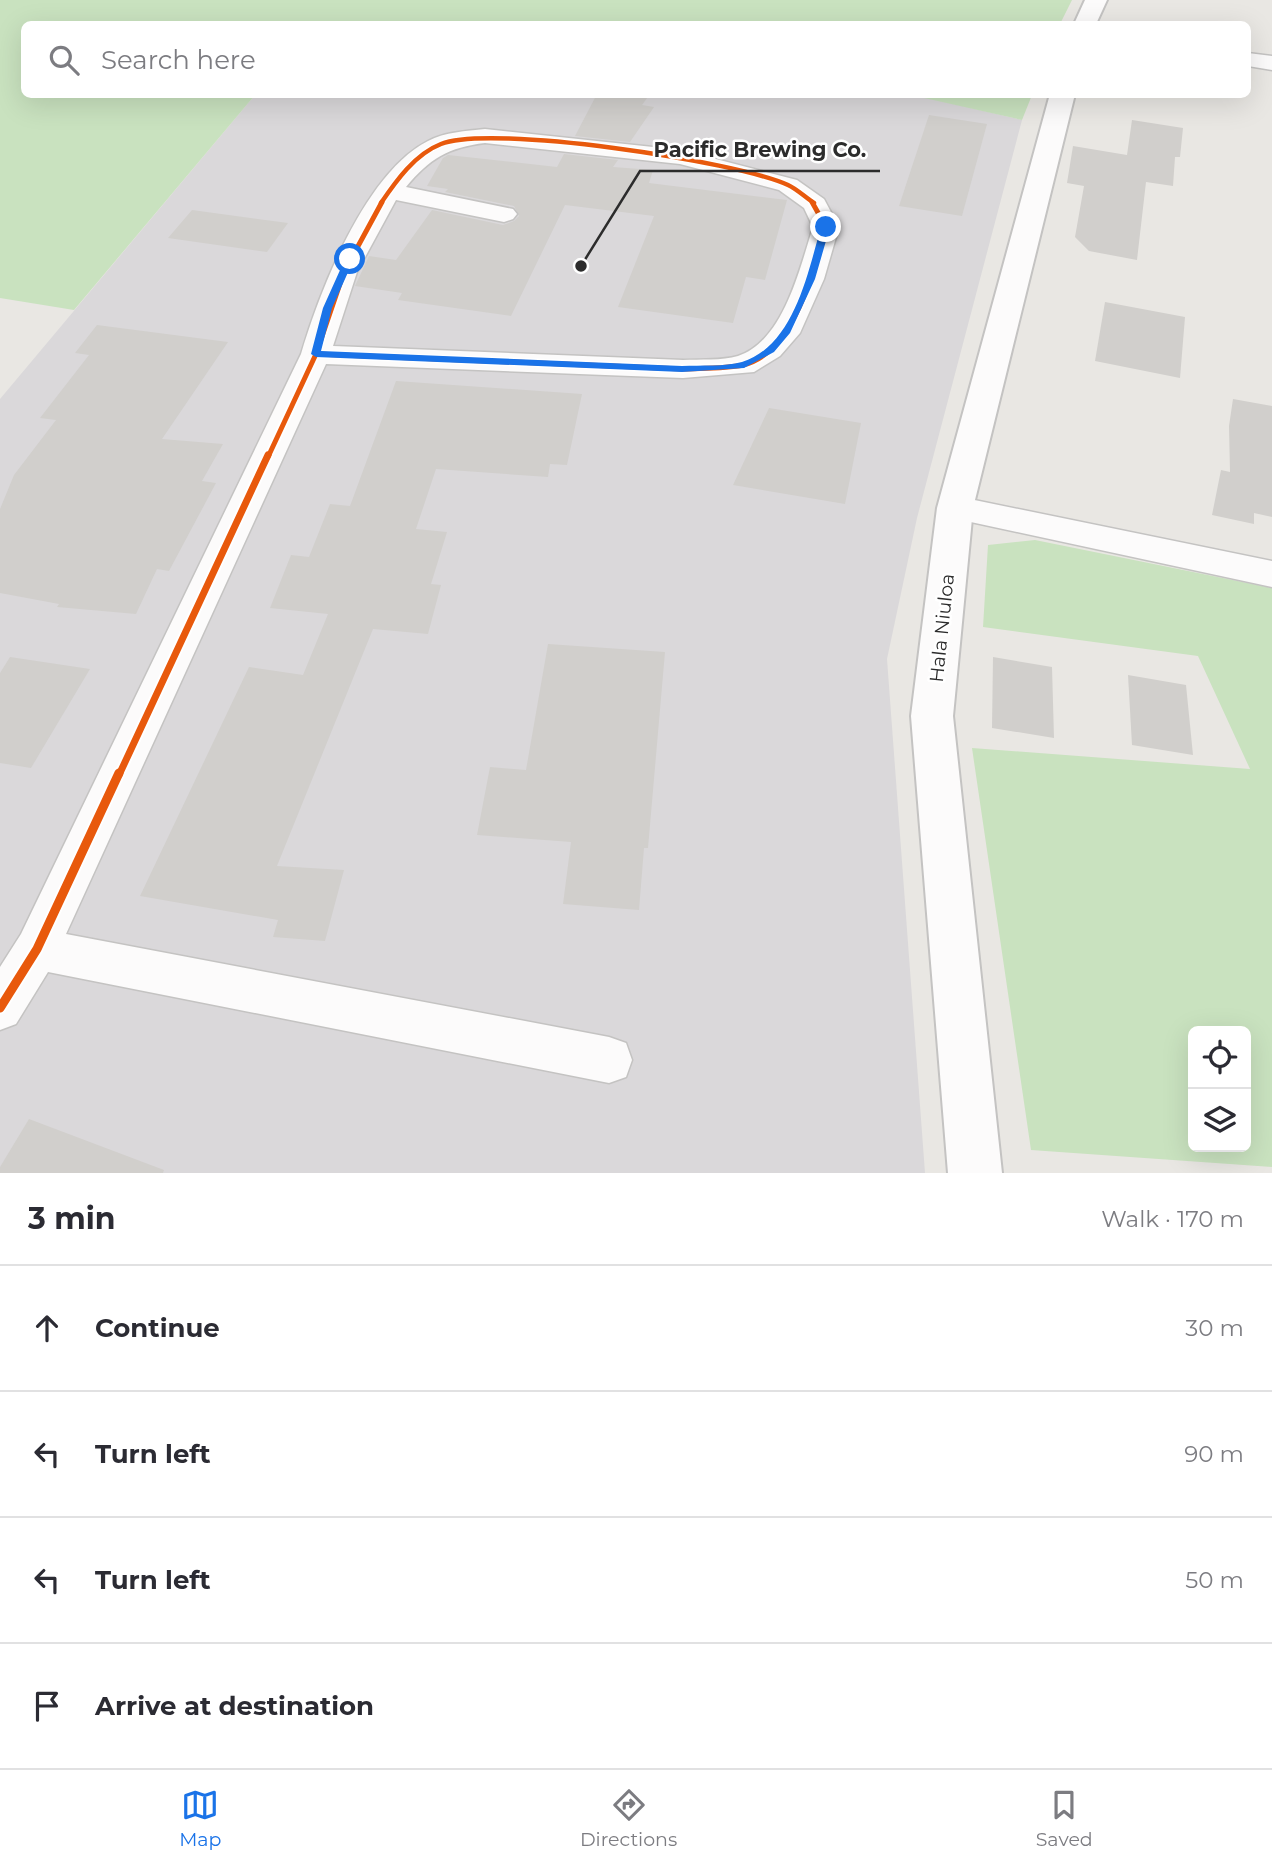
<!DOCTYPE html>
<html lang="en">
<head>
<meta charset="utf-8">
<style>
  :root { --surface:#fff; --page:#f7f7f7; --text:#2b2b33; --muted:#7c7c81; --line:#e1e1e2; --accent:#1a73e8 }
  body { margin:0; font-family:Montserrat,sans-serif; background:var(--page); color:var(--text) }
  .controls { position:absolute; right:21px; bottom:21px; display:grid; overflow:hidden; border-radius:10px; box-shadow:0 7px 28px #0002 }
  .controls button { width:63px; height:63px; display:grid; place-items:center; padding:0; border:0; border-bottom:2px solid var(--line); background:var(--surface); color:var(--text); font:35px sans-serif }
  .stop { position:absolute; width:21px; height:21px; margin:-16px; border:5px solid #1a73e8; border-radius:50%; background:#fff }
  .stop.end { background:#1a73e8; border-color:#fff; box-shadow:0 2px 7px #0008 }
  .list { margin:0; padding:0; list-style:none }
  h2 { display:flex; justify-content:space-between; align-items:center; height:91px; margin:0; padding:0 28px; font-size:30px }
  h2 small { font-size:23px; font-weight:400; color:var(--muted) }
  .list li { display:grid; grid-template-columns:46px 1fr auto; gap:21px; align-items:center; box-sizing:border-box; height:126px; padding:0 28px; border-top:2px solid var(--line) }
  .list b { display:block; font-size:26px; white-space:nowrap }
  .list em { font-size:23px; font-style:normal; color:var(--muted) }
  .icon { flex:none; width:38px; height:38px; fill:none; stroke:currentColor; stroke-width:2; stroke-linecap:round; stroke-linejoin:round }
  .map { position:relative; flex:none; width:1272px; height:1173px; overflow:hidden }
  .search { position:absolute; background:var(--surface); box-shadow:0 7px 28px #0002; left:21px; right:21px; top:21px; height:77px; display:flex; align-items:center; gap:18px; box-sizing:border-box; padding:0 24px; border-radius:10px; color:var(--muted); font-size:26px }
  .sheet { height:595px; background:var(--surface) }
  nav { display:flex; justify-content:space-around; align-items:center; box-sizing:border-box; height:98px; border-top:2px solid var(--line); background:var(--surface); font-size:19px; color:var(--muted) }
  nav a { display:grid; justify-items:center; gap:4px }
  nav .on { color:var(--accent) }
  .map>svg:first-child { display:block }
  .industrial { fill:#dad8da }
  .green { fill:#c9e2bf; fill-rule:evenodd }
  .building { fill:#d1cfcc }
  .lines { fill:none; stroke-linecap:round; stroke-linejoin:round }
  .minor-casing { stroke:#c4c3c2; stroke-width:3 }
  .tertiary-casing { stroke:#c4c3c2; stroke-width:4 }
  .minor { fill:#fcfbfb; fill-rule:evenodd }
  .tertiary { fill:#fcfbfb; fill-rule:evenodd }
  .cycleway-far3-casing { stroke:#fff; stroke-width:7 }
  .cycleway-far2-casing { stroke:#fff; stroke-width:9 }
  .cycleway-far1-casing { stroke:#fff; stroke-width:11 }
  .cycleway-casing { stroke:#fff; stroke-width:13 }
  .cycleway-far3 { stroke:#e8590c; stroke-width:4.5 }
  .cycleway-far2 { stroke:#e8590c; stroke-width:5 }
  .cycleway-far1 { stroke:#e8590c; stroke-width:7 }
  .cycleway { stroke:#e8590c; stroke-width:9 }
  .route { fill:#1a73e8 }
  .labels { text-anchor:middle; dominant-baseline:central; stroke-width:5; stroke-linejoin:round; paint-order:stroke }
  .street-label { font-size:19px; fill:#2c2c2c; stroke:#fff }
  .leader { fill:none; stroke:#2c2c2c; stroke-width:2.5 }
  .callout-dot { fill:#2c2c2c; stroke:#fff; stroke-width:2.5 }
  .callout-label { font-size:21px; text-anchor:middle; font-weight:bold; fill:#2c2c2c; stroke:#fff; stroke-width:5; stroke-linejoin:round; paint-order:stroke }
</style>
</head>
<body>
<div class="map">
<svg width="1272" height="1173" viewBox="0 0 1272 1173">
  <rect width="100%" height="100%" fill="#e9e7e3"/>
  <polygon class="industrial" points="911,94 1022,120 917,518 887,659 925,1173 0,1173 0,399 255,95"/>
  <g class="green">
    <polygon points="0,0 1072,0 1060,24 24,24 24,94 255,95 74,310 0,298"/>
    <polygon points="911,95 1032,94 1032,95 1022,120"/>
    <path d="M1035 540 1272 588V1167L1031 1150 972 748 1250 769 1198 656 983 627 988 545ZM1246 1031V1147H1193V1031Z"/>
  </g>
  <g class="building">
    <polygon points="597,94 650,94 642,105 654,107 630,142 575,136"/>
    <polygon points="929,115 987,124 962,216 899,206"/>
    <polygon points="1132,120 1183,128 1180,157 1175,157 1173,186 1146,182 1137,260 1089,251 1075,237 1084,186 1067,183 1073,146 1127,155"/>
    <polygon points="564,154 618,160 613,167 653,170 649,183 787,200 765,280 746,277 733,323 618,307 654,216 565,205 511,316 398,300 402,293 355,286 369,256 396,260 432,210 503,225 514,221 519,216 514,206 445,192 448,189 427,186 443,158 448,155 557,167"/>
    <polygon points="192,210 288,223 267,252 168,238"/>
    <polygon points="1105,302 1185,317 1180,378 1095,361"/>
    <polygon points="97,325 228,342 162,439 223,444 202,481 216,483 169,571 157,569 136,614 57,607 59,604 0,593 0,509 14,475 56,420 40,418 89,355 75,353"/>
    <polygon points="396,381 582,394 567,465 550,464 548,477 436,469 416,529 447,532 431,584 441,585 428,634 373,629 277,866 344,870 325,941 273,937 278,920 140,896 249,667 303,675 328,614 270,608 291,555 309,557 330,504 350,506"/>
    <polygon points="1233,399 1272,406 1272,517 1254,513 1254,524 1212,515 1221,470 1230,472 1229,426"/>
    <polygon points="769,408 861,423 845,504 733,485"/>
    <polygon points="548,644 665,652 648,848 644,848 639,910 563,904 571,842 477,835 490,767 526,770"/>
    <polygon points="10,657 90,669 31,768 0,763 0,673"/>
    <polygon points="993,657 1052,667 1054,738 992,728"/>
    <polygon points="1128,675 1186,685 1193,755 1132,745"/>
    <polygon points="29,1119 164,1170 163,1173 0,1173 0,1167"/>
  </g>
  <g class="lines">
    <defs>
      <g id="minor">
        <polygon points="1248,53 1272,56 1272,70 1248,66"/>
        <path d="M485 129 681 150 797 180 824 199 839 227 824 279 800 333 780 356 754 372 683 378 326 364 66 934 609 1037 626 1043 632 1060 626 1077 609 1083 48 972 16 1024 0 1030V967L21 934 301 354C320 290 365 173 428 141 445 132 466 131 485 129ZM485 143 680 164 779 190 804 208 813 227C800 267 784 341 738 356 722 361 700 359 683 360L333 346 357 272 396 200 504 222 513 219 517 214 513 209 406 187C429 159 449 147 485 143Z"/>
        <polygon points="955,496 1272,561 1272,587 943,516 938,508 943,500"/>
      </g>
      <g id="tertiary">
        <polygon points="1085,0 1107,0 1096,24 1074,24"/>
        <polygon points="1050,94 1075,94 973,508 953,716 1002,1173 948,1173 911,716 937,508"/>
      </g>
    </defs>
    <use href="#minor" class="minor-casing"/>
    <use href="#tertiary" class="tertiary-casing"/>
    <use href="#minor" class="minor"/>
    <use href="#tertiary" class="tertiary"/>
    <defs>
      <path id="cycleway-far3" d="M381 203C396 181 415 154 441 144 491 124 736 161 788 185 797 189 806 198 814 203"/>
      <g id="cycleway-far2">
        <path d="M316 354 683 369C702 368 724 369 743 365 794 353 813 271 826 227L812 202"/>
        <polyline points="316,354 344,272 382,202"/>
        <polyline points="268,457 316,354"/>
      </g>
      <polyline id="cycleway-far1" points="119,775 268,455"/>
      <polyline id="cycleway" points="0,1008 37,949 119,773"/>
    </defs>
    <use href="#cycleway-far3" class="cycleway-far3-casing"/>
    <use href="#cycleway-far2" class="cycleway-far2-casing"/>
    <use href="#cycleway-far1" class="cycleway-far1-casing"/>
    <use href="#cycleway" class="cycleway-casing"/>
    <use href="#cycleway-far3" class="cycleway-far3"/>
    <use href="#cycleway-far2" class="cycleway-far2"/>
    <use href="#cycleway-far1" class="cycleway-far1"/>
    <use href="#cycleway" class="cycleway"/>
  </g>
  <path class="route" d="M826 224 830 227 815 279 790 333 774 352 744 368 682 372 316 357 311 354 323 308 345 259 350 256 354 259 332 308 321 351 682 366C701 365 724 367 742 362 794 346 808 272 821 227Z"/>
  <g class="labels">
    <g class="street-label">
      <text transform="translate(942 628) rotate(-84)">Hala Niuloa</text>
    </g>
  </g>
  <path class="leader" d="M581 266L640 171H880"/>
  <circle class="callout-dot" cx="581" cy="266" r="7"/>
  <g class="callout-label">
    <text x="760" y="157">Pacific Brewing Co.</text>
  </g>
</svg>
<div class="controls">
<button><svg class="icon" aria-label="locate" viewBox="0 0 24 24"><circle cx="12" cy="12" r="6"/><path d="M12 2v4M12 18v4M2 12h4M18 12h4"/></svg></button>
<button><svg class="icon" aria-label="layers" viewBox="0 0 24 24"><path d="M12 4l9 5-9 5-9-5zM3 14l9 5 9-5"/></svg></button>
</div>
<div class="stop" style="left:350px;top:259px"></div>
<div class="stop end" style="left:826px;top:227px"></div>
<div class="search"><svg class="icon" aria-label="search" viewBox="0 0 24 24"><circle cx="10" cy="10" r="6"/><path d="M15 15l6 6"/></svg>Search here</div>
</div>
<section class="sheet">
<h2>3 min<small>Walk · 170 m</small></h2>
<ul class="list">
<li><svg class="icon" aria-label="ahead" viewBox="0 0 24 24"><path d="M12 20V5M6 11l6-6 6 6"/></svg><div><b>Continue</b></div><em>30 m</em></li>
<li><svg class="icon" aria-label="left" viewBox="0 0 24 24"><path d="M17 20v-9H6M10 6l-5 5 5 5"/></svg><div><b>Turn left</b></div><em>90 m</em></li>
<li><svg class="icon" aria-label="left" viewBox="0 0 24 24"><path d="M17 20v-9H6M10 6l-5 5 5 5"/></svg><div><b>Turn left</b></div><em>50 m</em></li>
<li><svg class="icon" aria-label="arrive" viewBox="0 0 24 24"><path d="M6 21V4h12l-3 4 3 4H6"/></svg><div><b>Arrive at destination</b></div></li>
</ul>
</section>
<nav>
<a class="on"><svg class="icon" aria-label="map" viewBox="0 0 24 24"><path d="M3 6l6-2 6 2 6-2v14l-6 2-6-2-6 2zM9 4v14M15 6v14"/></svg>Map</a>
<a><svg class="icon" aria-label="directions" viewBox="0 0 24 24"><path d="M12 3l9 9-9 9-9-9zM9 14v-3h6M13 9l2 2-2 2"/></svg>Directions</a>
<a><svg class="icon" aria-label="saved" viewBox="0 0 24 24"><path d="M7 4h10v16l-5-4-5 4z"/></svg>Saved</a>
</nav>
</body>
</html>
